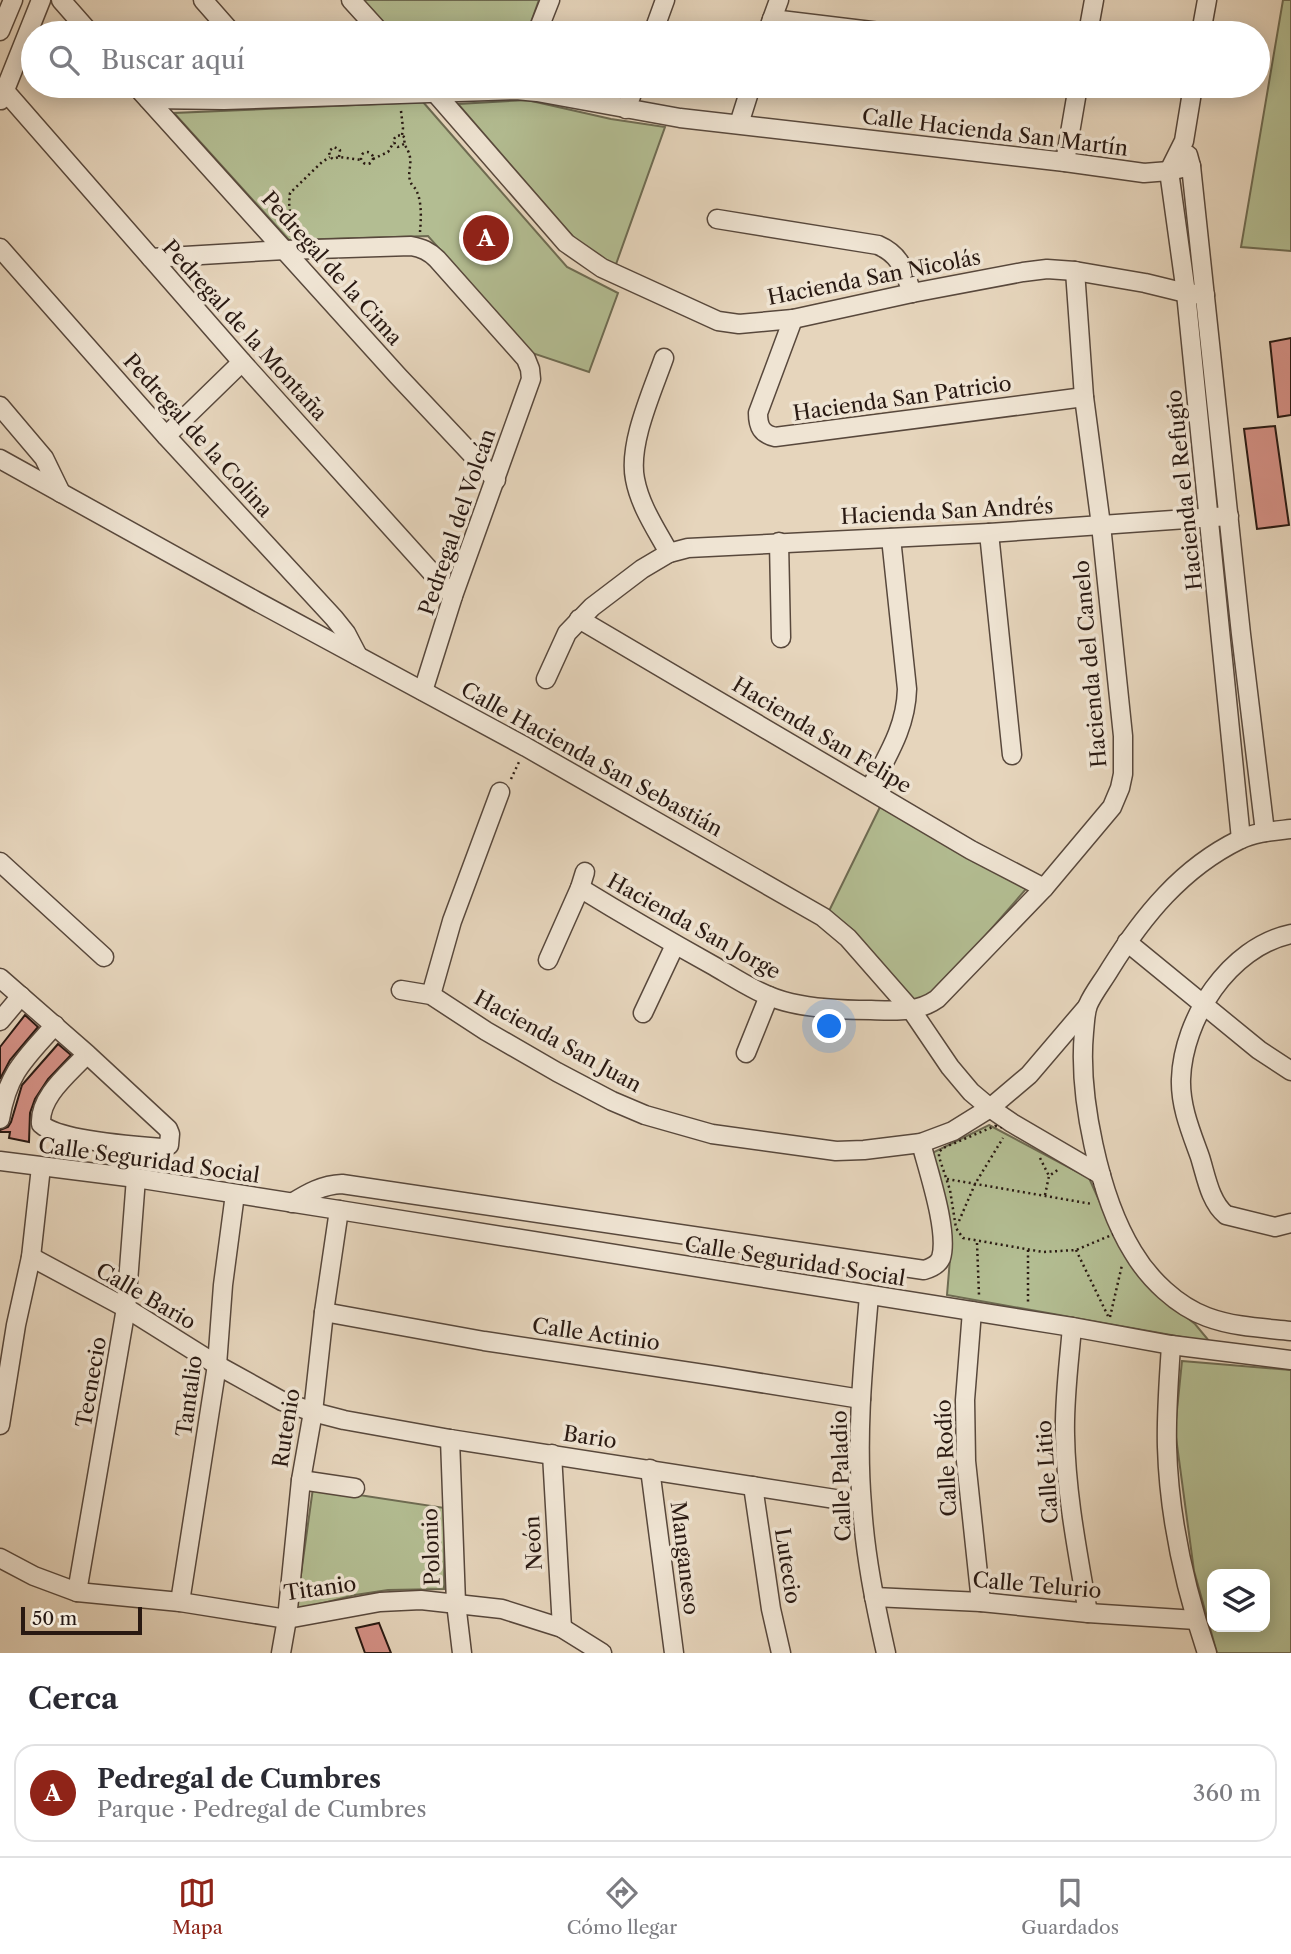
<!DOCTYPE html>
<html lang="es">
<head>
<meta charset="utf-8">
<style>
  :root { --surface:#fff; --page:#f7f7f7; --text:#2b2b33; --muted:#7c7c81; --line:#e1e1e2; --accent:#8f2418 }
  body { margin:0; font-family:"Libre Caslon Text",serif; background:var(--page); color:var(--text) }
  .controls { position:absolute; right:21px; bottom:21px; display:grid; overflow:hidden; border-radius:14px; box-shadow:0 4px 18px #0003 }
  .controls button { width:63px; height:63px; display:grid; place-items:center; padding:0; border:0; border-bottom:2px solid var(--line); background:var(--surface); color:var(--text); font:35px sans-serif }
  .scale { position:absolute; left:21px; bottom:18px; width:121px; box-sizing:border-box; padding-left:7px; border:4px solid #291912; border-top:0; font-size:19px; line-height:24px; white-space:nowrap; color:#291912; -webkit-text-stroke:5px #efe4d3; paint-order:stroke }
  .you { position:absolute; left:830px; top:1027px; width:24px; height:24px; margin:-18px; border:5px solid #fff; border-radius:50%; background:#1a73e8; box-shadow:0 0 0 10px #1a73e833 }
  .badge { display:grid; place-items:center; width:46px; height:46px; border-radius:50%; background:var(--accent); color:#fff; font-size:23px; font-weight:700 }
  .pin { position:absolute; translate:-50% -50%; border:4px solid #fff; box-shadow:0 2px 7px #0006 }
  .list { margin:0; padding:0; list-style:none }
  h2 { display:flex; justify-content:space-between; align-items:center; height:91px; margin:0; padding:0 28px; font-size:30px }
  h2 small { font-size:23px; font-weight:400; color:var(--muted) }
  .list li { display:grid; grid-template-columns:46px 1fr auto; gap:21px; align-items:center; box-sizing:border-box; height:98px; margin:0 14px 14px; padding:0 14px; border:2px solid var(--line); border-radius:21px }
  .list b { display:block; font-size:26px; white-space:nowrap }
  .list p { margin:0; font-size:23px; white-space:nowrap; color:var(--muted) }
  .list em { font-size:23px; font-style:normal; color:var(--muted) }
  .icon { flex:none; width:38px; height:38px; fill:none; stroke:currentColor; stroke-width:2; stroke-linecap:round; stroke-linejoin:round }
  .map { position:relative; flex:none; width:1291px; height:1653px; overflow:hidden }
  .search { position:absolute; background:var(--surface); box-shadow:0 4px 18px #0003; left:21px; right:21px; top:21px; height:77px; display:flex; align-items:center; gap:18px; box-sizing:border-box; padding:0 24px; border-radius:38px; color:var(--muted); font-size:26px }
  .sheet { height:203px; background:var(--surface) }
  nav { display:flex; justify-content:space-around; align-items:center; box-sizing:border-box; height:98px; border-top:2px solid var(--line); background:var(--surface); font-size:19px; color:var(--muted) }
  nav a { display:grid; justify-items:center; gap:4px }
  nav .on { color:var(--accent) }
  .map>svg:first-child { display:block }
  .green { fill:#b3bd92; stroke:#6e6b52; stroke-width:2; fill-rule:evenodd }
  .building { fill:#d49085; stroke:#291912; stroke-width:2 }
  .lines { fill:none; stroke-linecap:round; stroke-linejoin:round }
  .minor-casing { stroke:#58483c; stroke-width:21 }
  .path { stroke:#291912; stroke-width:2.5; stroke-dasharray:2 3.5; stroke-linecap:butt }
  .minor { stroke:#efe4d3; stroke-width:18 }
  .labels { text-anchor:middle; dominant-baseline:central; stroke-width:7; stroke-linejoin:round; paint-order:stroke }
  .street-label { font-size:21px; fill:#291912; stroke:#efe4d3 }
</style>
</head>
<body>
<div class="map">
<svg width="1291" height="1653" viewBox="0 0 1291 1653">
  <rect width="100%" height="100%" fill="#e6d5bc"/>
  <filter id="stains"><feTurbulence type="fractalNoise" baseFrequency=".00286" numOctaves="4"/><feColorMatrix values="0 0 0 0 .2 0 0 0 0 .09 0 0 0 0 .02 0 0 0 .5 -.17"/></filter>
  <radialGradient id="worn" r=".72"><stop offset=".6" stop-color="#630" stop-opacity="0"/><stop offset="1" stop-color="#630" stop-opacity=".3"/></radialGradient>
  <g class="green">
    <polygon points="363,0 539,0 527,33 393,33"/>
    <polygon points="1283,0 1291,0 1291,251 1241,247"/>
    <polygon points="527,100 611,119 665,127 615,267 582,247 458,104"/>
    <polygon points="423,102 567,267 618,293 589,372 532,353 428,236 289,240 174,113"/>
    <polygon points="880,807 1026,889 924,1006 909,1009 854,931 829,911"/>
    <polygon points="989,1125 1089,1178 1119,1245 1158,1295 1195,1324 1210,1342 947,1295 951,1247 930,1154"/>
    <path d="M1182 1361 1291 1370V1653H1217L1194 1571 1175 1430ZM1212 1574H1265V1627H1212Z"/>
    <polygon points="313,1488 445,1508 444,1589 388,1590 355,1595 296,1610"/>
  </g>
  <g class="building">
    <polygon points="1291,338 1291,415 1278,417 1270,342"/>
    <polygon points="1275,426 1289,525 1257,529 1244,429"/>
    <polygon points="25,1015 38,1027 10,1060 0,1079 0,1047"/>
    <polygon points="58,1044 71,1055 48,1079 35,1099 30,1113 29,1142 9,1138 10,1132 0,1132 0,1130 8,1127 11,1122 22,1085"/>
    <polygon points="379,1623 391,1653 365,1653 356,1628"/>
  </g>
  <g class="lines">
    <defs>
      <g id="minor">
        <polyline points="61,0 90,33"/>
        <polyline points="203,0 232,33"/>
        <polyline points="351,0 381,33"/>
        <polyline points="772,19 888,33"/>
        <polyline points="0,31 13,0"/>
        <polyline points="537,33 550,0"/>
        <polyline points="653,33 665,0"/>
        <polyline points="767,33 779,0"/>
        <polyline points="1088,33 1094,0"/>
        <polyline points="1201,33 1207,0"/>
        <polyline points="136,86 398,376 496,480"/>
        <polyline points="1193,86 1184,141 1169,171 1186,293 1241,839"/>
        <polyline points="431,88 566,243 602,268 718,321 739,324 793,319 912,293 1023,272 1047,269 1075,271 1145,283 1186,293 1205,295"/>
        <polyline points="5,91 242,362 453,596"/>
        <polyline points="148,99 224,100 516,90 537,92 680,118 1065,162 1144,173 1169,171 1191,166"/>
        <polyline points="1,100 41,0"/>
        <polyline points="626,109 635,86"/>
        <polyline points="739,124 751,86"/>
        <polyline points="1188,155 1191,166 1241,634 1265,832"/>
        <polyline points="1065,162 1078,86"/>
        <path d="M717 219 878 245C901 255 904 270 912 293"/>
        <polyline points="0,248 166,436 334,618 346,633 358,656"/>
        <path d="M151 258 285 250 411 246C422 248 429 251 437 259L526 359 530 369 531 379 453 596 423 691"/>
        <path d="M793 319 758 413C758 427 762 434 775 437L1084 397"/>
        <path d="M664 358C652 392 628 444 635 479 640 506 656 529 669 553"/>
        <polyline points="0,406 44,458 61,493"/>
        <polyline points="166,436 242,362"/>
        <polyline points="0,459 256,601 526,747 823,917 848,938 912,1011 950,1067 971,1092 990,1108 1012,1123 1101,1175"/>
        <polyline points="989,533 1012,755"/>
        <polyline points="779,542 781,638"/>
        <polyline points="579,619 971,850 1044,888"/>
        <polyline points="546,679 567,633 592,607 642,569 669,553 688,548 989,533 1229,516"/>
        <path d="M870 789C887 756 906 728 907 689L891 538"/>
        <path d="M1291 829C1274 831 1255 832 1239 840 1182 868 1143 916 1110 969 1103 981 1093 993 1088 1005 1085 1013 1085 1023 1084 1032 1078 1095 1099 1197 1133 1252 1149 1279 1177 1306 1207 1317 1234 1327 1263 1328 1291 1331"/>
        <polyline points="0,862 104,957"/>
        <path d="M580 888C624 915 669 941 714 966 738 980 763 997 791 1003 817 1009 844 1010 871 1010 895 1011 917 1013 937 999L1044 888 1112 807 1120 788 1123 774V736L1101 525 1084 397 1075 271"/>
        <path d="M1291 934C1229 947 1183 1019 1181 1079 1180 1106 1191 1132 1200 1157 1206 1176 1210 1202 1226 1215L1275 1227 1291 1223"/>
        <polyline points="1127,942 1259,1050 1291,1071"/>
        <polyline points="548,960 580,888 585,872"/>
        <path d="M0 978 87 1054 168 1129 170 1134 169 1145 163 1148C137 1146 59 1141 41 1124 39 1096 70 1073 87 1054"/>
        <polyline points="401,990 431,995 486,1031 557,1072 612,1101 645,1115 712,1134 836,1151 864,1150 921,1143 953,1131 990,1108 1029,1075 1087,1007"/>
        <polyline points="431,995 452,921 500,792"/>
        <polyline points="643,1013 675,945"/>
        <polyline points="0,1021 21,996"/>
        <polyline points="746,1053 769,996"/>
        <path d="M0 1119C8 1072 25 1059 55 1025"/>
        <polyline points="0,1161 136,1178 339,1210 1072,1327 1171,1345 1291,1360"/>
        <path d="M292 1203C308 1193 322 1185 342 1184L924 1270C931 1268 938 1265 941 1258 949 1232 928 1170 921 1143"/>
        <polyline points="31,1257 126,1308 217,1365 282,1401 313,1412 344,1420 450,1439 861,1503"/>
        <path d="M869 1296C863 1365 856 1435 862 1505 865 1555 875 1604 886 1653"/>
        <polyline points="972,1311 965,1400 966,1461 981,1602"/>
        <polyline points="324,1312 484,1341 717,1376 861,1399"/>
        <path d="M1072 1327C1069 1363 1064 1399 1065 1435 1066 1495 1078 1554 1088 1613"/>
        <path d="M1171 1345C1169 1379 1166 1413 1167 1447 1169 1517 1185 1588 1207 1653"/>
        <polyline points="0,1425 16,1325 31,1257 41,1167"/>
        <polyline points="450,1439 456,1603 462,1653"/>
        <polyline points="552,1454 562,1628"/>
        <polyline points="650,1469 674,1653"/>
        <polyline points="301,1480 355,1488"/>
        <polyline points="753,1486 771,1609 781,1653"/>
        <polyline points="0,1558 34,1576 77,1592 180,1602 287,1619 380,1602 421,1600 502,1609 562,1628 602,1653"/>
        <polyline points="77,1592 126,1308 136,1178"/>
        <polyline points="874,1597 981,1602 1088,1613 1196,1620"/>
        <polyline points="180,1602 217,1365 223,1285 235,1194"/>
        <polyline points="281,1653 287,1619 301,1480 313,1412 324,1312 339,1210"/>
      </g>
    </defs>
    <use href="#minor" class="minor-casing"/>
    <g class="path">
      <polyline points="401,111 403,128 402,135"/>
      <path d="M404 144 398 147 395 145 394 139 396 136 402 135 405 138 404 144C417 162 405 170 411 183 412 186 416 188 417 192 422 203 421 220 420 232"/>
      <circle cx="367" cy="158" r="6"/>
      <polyline points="339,157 340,150 334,147 329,151 330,157 333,159 339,157 361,160"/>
      <polyline points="373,159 388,152 394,142"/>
      <polyline points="288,232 292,226 289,203 290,193 322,162 330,157"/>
      <polyline points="511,779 519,762"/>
      <polygon points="995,1126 1007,1128 1087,1174 1095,1184 1114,1234 1076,1250 1043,1252 963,1238 956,1228 950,1190 939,1157 939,1152 943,1148"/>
      <polyline points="1040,1158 1049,1176"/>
      <polyline points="947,1179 1092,1204"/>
      <polyline points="1045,1195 1049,1176 1059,1169"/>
      <polyline points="959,1221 975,1184 1003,1138"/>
      <polyline points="977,1243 979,1295"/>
      <polyline points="1028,1250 1028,1303"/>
      <polyline points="1076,1250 1108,1316"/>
      <polyline points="1110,1317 1122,1265"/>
    </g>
    <use href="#minor" class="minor"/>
  </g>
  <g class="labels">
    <g class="street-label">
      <text transform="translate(995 132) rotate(7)">Calle Hacienda San Martín</text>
      <text transform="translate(332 268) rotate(48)">Pedregal de la Cima</text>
      <text transform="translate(874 277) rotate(-11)">Hacienda San Nicolás</text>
      <text transform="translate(245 330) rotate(48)">Pedregal de la Montaña</text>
      <text transform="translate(902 398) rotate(-8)">Hacienda San Patricio</text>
      <text transform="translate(198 435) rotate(48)">Pedregal de la Colina</text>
      <text transform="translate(1184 490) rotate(-96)">Hacienda el Refugio</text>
      <text transform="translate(947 511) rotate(-3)">Hacienda San Andrés</text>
      <text transform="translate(457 522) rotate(-71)">Pedregal del Volcán</text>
      <text transform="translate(1090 664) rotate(-95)">Hacienda del Canelo</text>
      <text transform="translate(822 735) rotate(31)">Hacienda San Felipe</text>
      <text transform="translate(592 759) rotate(29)">Calle Hacienda San Sebastián</text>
      <text transform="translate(694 926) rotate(29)">Hacienda San Jorge</text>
      <text transform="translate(558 1041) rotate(29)">Hacienda San Juan</text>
      <text transform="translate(149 1160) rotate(8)">Calle Seguridad Social</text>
      <text transform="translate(795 1261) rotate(9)">Calle Seguridad Social</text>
      <text transform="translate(146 1296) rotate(30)">Calle Bario</text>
      <text transform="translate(596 1334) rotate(8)">Calle Actinio</text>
      <text transform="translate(91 1382) rotate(-80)">Tecnecio</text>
      <text transform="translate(189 1396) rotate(-82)">Tantalio</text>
      <text transform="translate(286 1428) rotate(-81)">Rutenio</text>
      <text transform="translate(590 1437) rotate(9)">Bario</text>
      <text transform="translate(946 1458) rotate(-93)">Calle Rodío</text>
      <text transform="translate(1047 1472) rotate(-94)">Calle Litio</text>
      <text transform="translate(841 1476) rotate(-92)">Calle Paladio</text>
      <text transform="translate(533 1543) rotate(-93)">Neón</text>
      <text transform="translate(431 1547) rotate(-92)">Polonio</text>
      <text transform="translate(685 1558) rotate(83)">Manganeso</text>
      <text transform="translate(788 1566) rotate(81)">Lutecio</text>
      <text transform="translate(1037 1585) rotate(5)">Calle Telurio</text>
      <text transform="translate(320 1588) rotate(-8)">Titanio</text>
    </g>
  </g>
  <rect width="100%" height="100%" filter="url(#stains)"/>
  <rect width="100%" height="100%" fill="url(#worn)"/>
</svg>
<div class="controls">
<button><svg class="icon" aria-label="layers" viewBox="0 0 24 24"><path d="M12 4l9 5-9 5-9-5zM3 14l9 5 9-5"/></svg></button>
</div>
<div class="scale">50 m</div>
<div class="you"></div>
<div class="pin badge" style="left:486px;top:238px">A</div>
<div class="search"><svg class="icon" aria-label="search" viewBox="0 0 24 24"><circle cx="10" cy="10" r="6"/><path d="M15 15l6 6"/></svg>Buscar aquí</div>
</div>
<section class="sheet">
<h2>Cerca<small></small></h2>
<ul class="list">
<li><span class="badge">A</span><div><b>Pedregal de Cumbres</b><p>Parque · Pedregal de Cumbres</p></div><em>360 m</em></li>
</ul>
</section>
<nav>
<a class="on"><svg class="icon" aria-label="map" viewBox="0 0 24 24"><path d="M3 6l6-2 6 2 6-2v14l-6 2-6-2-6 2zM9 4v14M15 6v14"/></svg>Mapa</a>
<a><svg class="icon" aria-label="directions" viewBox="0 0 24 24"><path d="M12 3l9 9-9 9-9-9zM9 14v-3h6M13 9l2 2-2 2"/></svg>Cómo llegar</a>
<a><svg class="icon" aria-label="saved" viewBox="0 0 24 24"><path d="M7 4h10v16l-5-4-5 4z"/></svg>Guardados</a>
</nav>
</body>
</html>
